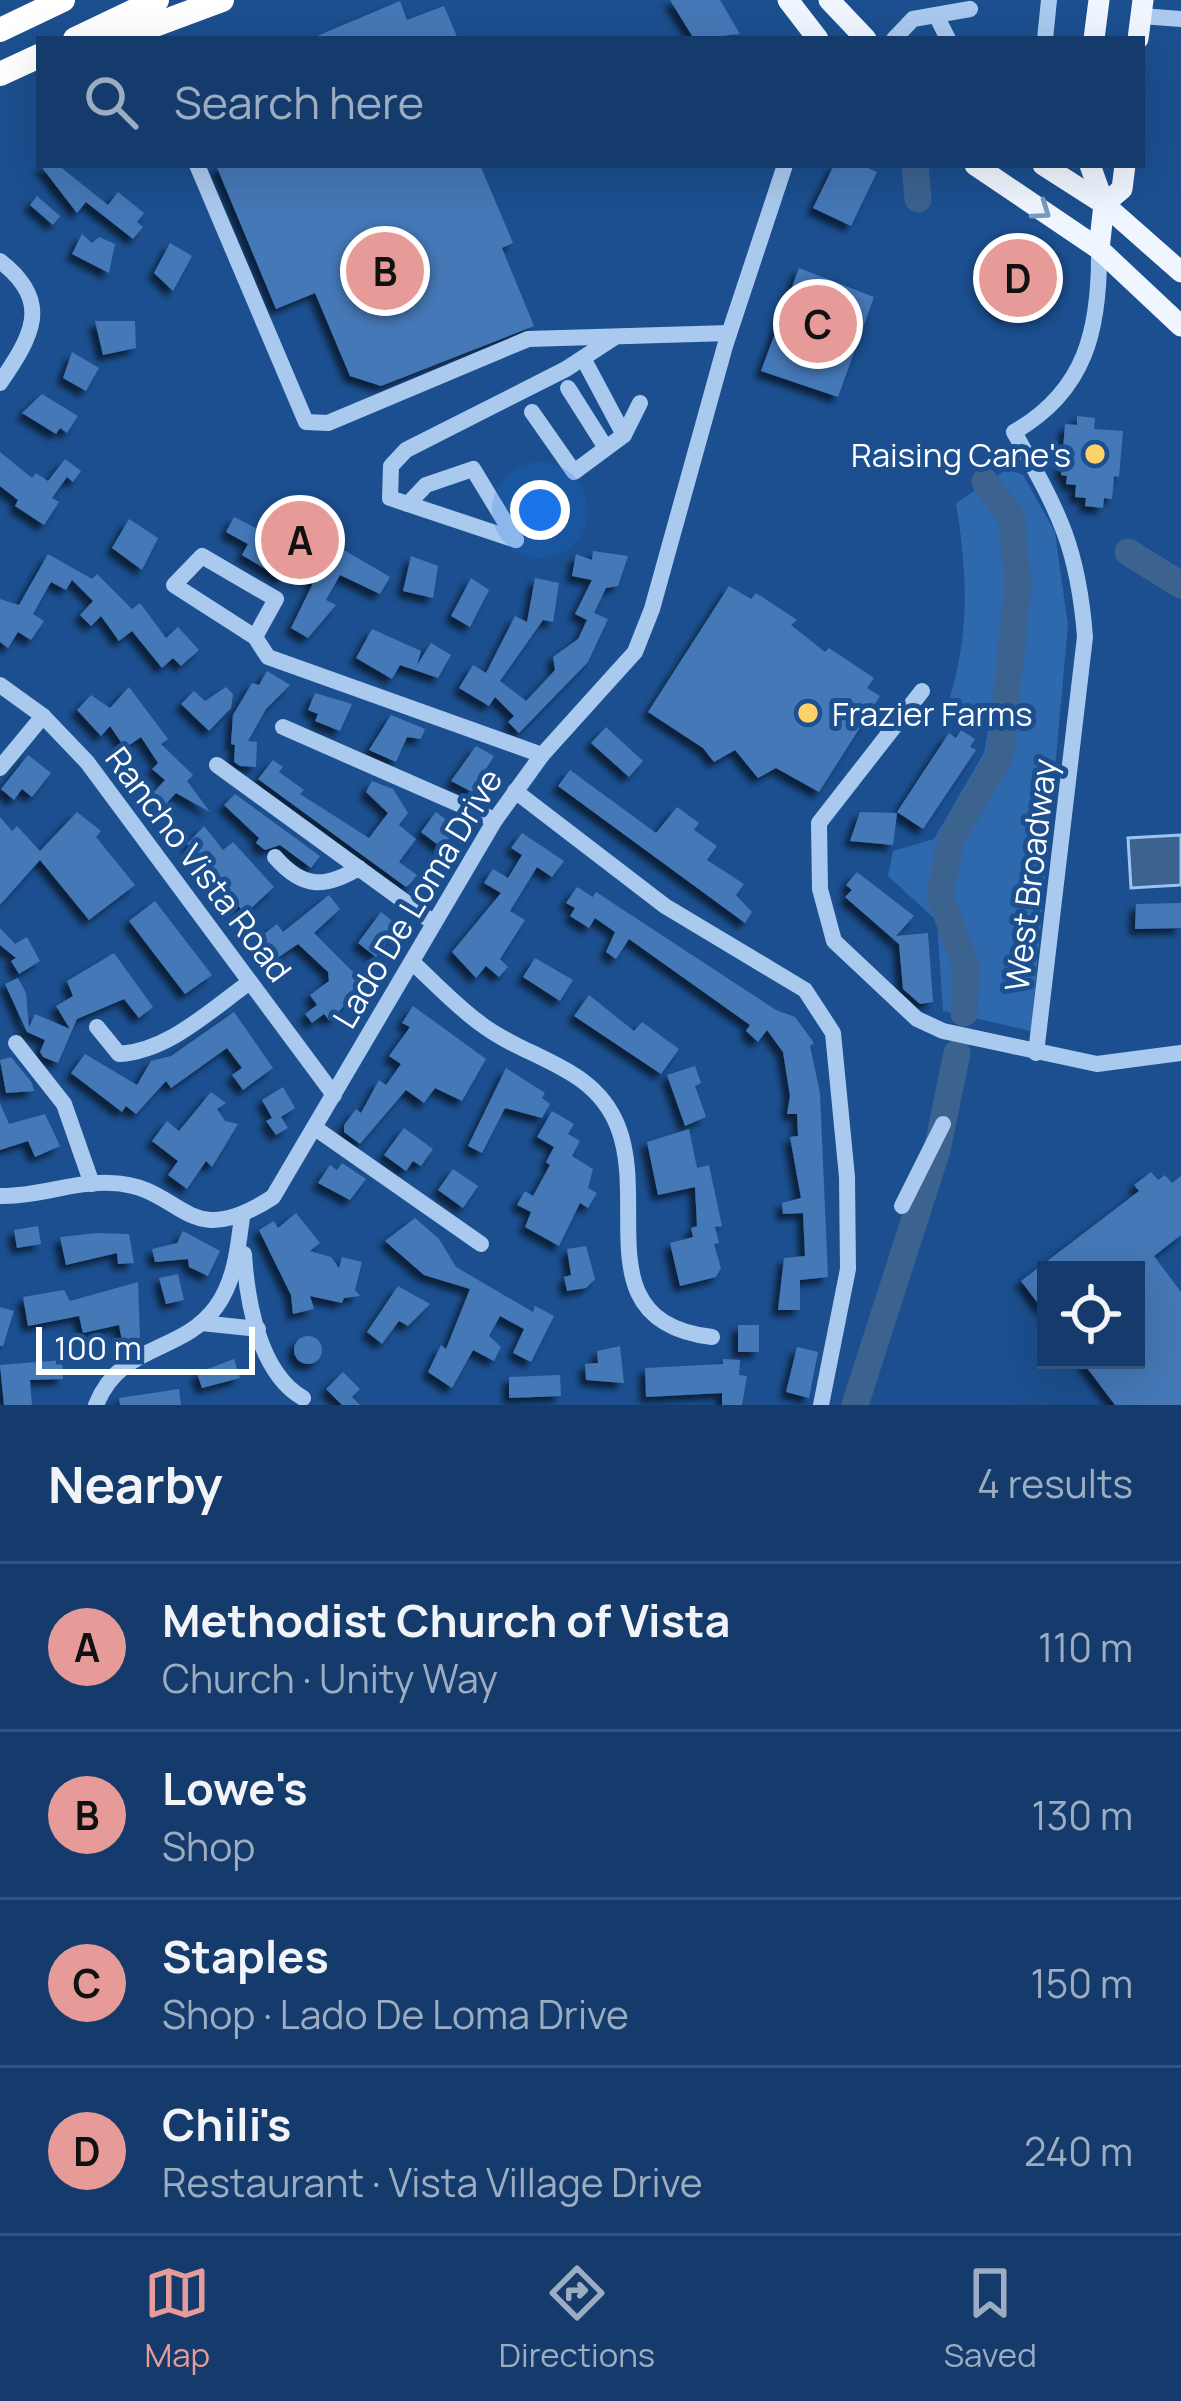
<!DOCTYPE html>
<html lang="en">
<head>
<meta charset="utf-8">
<style>
  :root { --surface:#143b6b; --page:#214673; --text:#f1f3f6; --muted:#9dadc1; --line:#33557e; --accent:#e69b98 }
  body { margin:0; font-family:Manrope,sans-serif; background:var(--page); color:var(--text) }
  .controls { position:absolute; right:36px; bottom:36px; display:grid; overflow:hidden; border-radius:0px; box-shadow:0 12px 48px #0002 }
  .controls button { width:108px; height:108px; display:grid; place-items:center; padding:0; border:0; border-bottom:3px solid var(--line); background:var(--surface); color:var(--text); font:60px sans-serif }
  .scale { position:absolute; left:36px; bottom:30px; width:219px; box-sizing:border-box; padding-left:12px; border:6px solid #fff; border-top:0; font-size:33px; line-height:42px; white-space:nowrap; color:#fff; -webkit-text-stroke:9px #1b4f8f; paint-order:stroke }
  .you { position:absolute; left:540px; top:510px; width:42px; height:42px; margin:-30px; border:9px solid #fff; border-radius:50%; background:#1a73e8; box-shadow:0 0 0 18px #1a73e833 }
  .badge { display:grid; place-items:center; width:78px; height:78px; border-radius:50%; background:var(--accent); color:#111; font-size:39px; font-weight:700 }
  .pin { position:absolute; translate:-50% -50%; border:6px solid #fff; box-shadow:0 3px 12px #0006 }
  .list { margin:0; padding:0; list-style:none }
  h2 { display:flex; justify-content:space-between; align-items:center; height:156px; margin:0; padding:0 48px; font-size:51px }
  h2 small { font-size:39px; font-weight:400; color:var(--muted) }
  .list li { display:grid; grid-template-columns:78px 1fr auto; gap:36px; align-items:center; box-sizing:border-box; height:168px; padding:0 48px; border-top:3px solid var(--line) }
  .list b { display:block; font-size:45px; white-space:nowrap }
  .list p { margin:0; font-size:39px; white-space:nowrap; color:var(--muted) }
  .list em { font-size:39px; font-style:normal; color:var(--muted) }
  .icon { flex:none; width:66px; height:66px; fill:none; stroke:currentColor; stroke-width:2; stroke-linecap:round; stroke-linejoin:round }
  .map { position:relative; flex:none; width:1181px; height:1405px; overflow:hidden }
  .search { position:absolute; background:var(--surface); box-shadow:0 12px 48px #0002; left:36px; right:36px; top:36px; height:132px; display:flex; align-items:center; gap:30px; box-sizing:border-box; padding:0 42px; border-radius:0px; color:var(--muted); font-size:45px }
  .sheet { height:828px; background:var(--surface) }
  nav { display:flex; justify-content:space-around; align-items:center; box-sizing:border-box; height:168px; border-top:3px solid var(--line); background:var(--surface); font-size:33px; color:var(--muted) }
  nav a { display:grid; justify-items:center; gap:6px }
  nav .on { color:var(--accent) }
  .map>svg:first-child { display:block }
  .green { fill:#2e69ad }
  .water { fill:#3c6290; stroke:#9cc4f0; stroke-width:3 }
  .lines { fill:none; stroke-linecap:round; stroke-linejoin:round }
  .river { stroke:#3c6290; stroke-width:27 }
  .building { fill:#4478b7; filter:url(#shadow) }
  .minor { stroke:#a9c9ee; stroke-width:16 }
  .major { stroke:#f0f6ff; stroke-width:21 }
  .highway { stroke:#fff; stroke-width:24 }
  .oneway { stroke:#7b9ac1 }
  .poi-dot { fill:#ffd166; stroke:#1b4f8f; stroke-width:4.5 }
  .labels { text-anchor:middle; dominant-baseline:central; stroke-width:10; stroke-linejoin:round; paint-order:stroke }
  .poi-label { font-size:33px; fill:#fff; stroke:#1b4f8f; text-anchor:end }
  .street-label { font-size:33px; fill:#fff; stroke:#1b4f8f }
</style>
</head>
<body>
<div class="map">
<svg width="1181" height="1405" viewBox="0 0 1181 1405">
  <defs>
    <filter id="shadow"><feDropShadow dx="-6" dy="6" stdDeviation="3" flood-color="#0009"/></filter>
  </defs>
  <rect width="100%" height="100%" fill="#1b4f8f"/>
  <path class="green" d="M1007 469 1023 475 1055 532 1068 626 1031 1031 943 1011 937 921 888 876 893 851 934 839 984 753 989 725 950 697C970 632 967 570 956 503Z"/>
  <polygon class="water" points="1181,835 1181,885 1131,888 1128,838"/>
  <g class="lines">
    <g class="river">
      <polyline points="915,165 918,199"/>
      <polyline points="1128,552 1181,585"/>
      <polyline points="964,1013 966,967 940,896 951,838 1000,756 1018,584 1011,516 985,482"/>
      <polyline points="855,1405 937,1150 957,1053"/>
    </g>
  </g>
  <g class="building">
    <polygon points="670,0 720,0 740,34 694,39"/>
    <polygon points="400,1 407,20 444,6 458,39 310,39"/>
    <polygon points="40,165 58,165 108,205 118,192 144,213 137,222 143,227 133,239 86,202 77,213"/>
    <polygon points="216,165 480,165 513,243 502,248 534,326 381,386 350,376 315,293 276,309"/>
    <polygon points="834,165 861,165 877,172 851,226 813,208"/>
    <polygon points="37,196 60,216 53,225 30,205"/>
    <polygon points="82,234 92,243 99,237 115,244 109,273 72,254"/>
    <polygon points="170,243 192,256 173,291 154,273"/>
    <polygon points="1008,246 1053,276 1027,315 1012,308 1007,315 994,306 1000,297 982,286"/>
    <polygon points="799,268 874,297 838,397 761,371"/>
    <polygon points="95,321 135,321 136,348 103,355"/>
    <polygon points="72,352 99,368 86,391 63,378"/>
    <polygon points="42,394 78,416 67,433 60,428 56,434 22,413"/>
    <polygon points="1077,416 1095,418 1094,429 1123,431 1119,477 1114,476 1112,499 1104,498 1103,508 1085,506 1086,498 1075,497 1076,485 1066,484 1067,476 1061,475 1065,424 1077,425"/>
    <polygon points="0,452 32,478 36,473 48,481 65,459 81,471 73,482 67,477 52,498 59,502 44,525 15,506 18,500 0,486"/>
    <polygon points="305,500 331,515 320,536 390,577 380,594 340,575 326,600 336,605 308,638 291,628 314,581 289,566 282,579 242,555 248,544 226,532 234,517 282,541"/>
    <polygon points="129,519 158,538 142,570 112,548"/>
    <polygon points="593,551 628,556 618,586 606,588 594,613 608,619 588,662 519,733 508,722 514,716 495,697 489,706 459,688 473,665 486,673 515,616 527,622 535,578 559,583 553,622 543,620 500,681 526,701 555,670 553,657 578,639 587,620 575,614 592,580 572,576 576,554 592,560"/>
    <polygon points="48,554 92,579 97,574 132,609 140,603 166,638 178,627 199,650 181,666 173,658 162,668 132,631 119,641 101,616 91,626 80,615 93,601 72,580 66,590 51,582 33,614 44,621 31,640 18,632 8,648 0,642 0,599 19,605"/>
    <polygon points="411,556 438,566 433,598 403,591"/>
    <polygon points="471,578 489,590 470,627 451,616"/>
    <polygon points="729,586 751,599 756,593 797,620 791,625 825,652 829,648 874,678 867,688 880,696 819,792 776,768 758,778 735,750 714,762 703,748 648,712"/>
    <polygon points="372,629 421,651 417,665 431,643 451,655 438,678 400,665 392,679 356,658"/>
    <polygon points="267,671 290,685 266,709 248,741 257,742 256,767 240,766 234,762 235,745 231,744 233,715 252,683 259,685"/>
    <polygon points="129,687 168,739 161,744 193,775 187,781 210,812 176,793 164,806 152,794 165,780 152,769 158,763 141,737 125,748 110,726 101,736 77,710 91,695 110,708"/>
    <polygon points="226,687 233,694 231,708 209,731 181,704 194,691 205,701"/>
    <polygon points="315,693 352,704 340,731 315,721 318,714 308,710"/>
    <polygon points="391,715 425,729 421,739 407,737 396,762 369,750"/>
    <polygon points="606,727 643,761 629,777 591,743"/>
    <polygon points="961,730 975,739 970,747 976,750 923,829 897,812 949,733 956,738"/>
    <polygon points="476,746 494,756 472,792 451,781"/>
    <polygon points="28,755 51,773 32,797 22,789 14,800 1,789"/>
    <polygon points="273,760 283,767 279,772 304,790 300,794 369,838 388,813 366,792 372,781 393,789 408,813 399,825 416,839 399,862 417,875 410,884 406,887 258,779"/>
    <polygon points="570,770 656,833 677,807 699,823 694,830 717,846 707,860 744,884 736,895 752,912 745,923 558,786"/>
    <polygon points="235,794 320,856 311,868 280,845 265,850 256,843 259,838 224,805"/>
    <polygon points="77,812 101,831 96,837 135,885 89,920 40,860 0,905 0,817 12,831 17,826 40,851"/>
    <polygon points="436,812 457,828 442,848 421,832"/>
    <polygon points="860,812 897,813 893,845 850,841"/>
    <polygon points="204,826 223,850 233,842 274,887 245,914 187,844"/>
    <polygon points="522,833 564,861 552,877 537,867 510,911 525,920 500,959 508,967 499,977 486,966 476,978 452,952 501,893 484,883 493,869 508,878 522,855 511,848"/>
    <polygon points="857,872 914,916 896,936 928,933 933,1002 920,1004 903,989 899,944 845,897 852,890 846,885"/>
    <polygon points="577,887 593,897 596,892 776,1010 795,1017 814,1043 810,1046 820,1093 828,1277 800,1280 800,1310 778,1310 784,1258 805,1256 803,1213 783,1214 782,1203 801,1198 790,1137 798,1136 797,1114 787,1114 790,1096 783,1052 767,1030 758,1042 746,1031 750,1025 629,939 616,959 606,952 615,932 595,918 589,928 570,916 575,908 566,903"/>
    <polygon points="329,895 340,909 314,933 364,983 334,1017 329,1020 324,1014 312,1023 305,1014 317,1005 310,995 329,981 328,972 298,944 276,959 260,937 277,924 283,932"/>
    <polygon points="155,901 212,975 185,994 129,921"/>
    <polygon points="1181,903 1181,928 1135,929 1136,904"/>
    <polygon points="381,912 399,926 376,957 358,943"/>
    <polygon points="0,928 15,944 27,937 40,961 19,974 11,961 16,958 0,945"/>
    <polygon points="114,953 153,1007 139,1018 124,999 77,1019 58,1063 43,1057 40,1052 45,1040 27,1032 5,984 18,978 26,993 29,1027 35,1014 70,1029 56,1006 73,996 67,981"/>
    <polygon points="535,958 573,980 560,1001 523,977"/>
    <polygon points="589,995 634,1031 642,1022 679,1049 661,1074 574,1016"/>
    <polygon points="413,1006 486,1059 462,1101 435,1088 424,1103 406,1090 360,1144 344,1132 344,1125 356,1109 361,1113 379,1080 386,1085 401,1064 389,1056 410,1027 402,1023"/>
    <polygon points="234,1012 273,1068 243,1090 232,1075 242,1068 227,1048 171,1088 166,1081 136,1114 126,1106 122,1112 71,1073 85,1054 137,1085 151,1061 171,1056"/>
    <polygon points="11,1057 32,1083 34,1091 6,1093 0,1060"/>
    <polygon points="695,1066 701,1083 695,1086 706,1117 685,1126 667,1075"/>
    <polygon points="506,1068 545,1093 542,1098 550,1104 542,1118 505,1108 482,1153 468,1146"/>
    <polygon points="283,1087 295,1108 281,1117 288,1128 276,1135 266,1121 272,1118 262,1100"/>
    <polygon points="211,1092 226,1103 217,1109 225,1121 238,1124 212,1167 206,1161 187,1189 168,1175 178,1161 152,1141 167,1121 179,1131"/>
    <polygon points="0,1103 9,1124 45,1114 60,1146 35,1157 28,1141 0,1150"/>
    <polygon points="552,1111 574,1124 568,1134 580,1141 572,1156 593,1169 588,1188 597,1193 588,1208 580,1203 559,1246 525,1227 531,1212 517,1205 525,1191 533,1196 550,1165 546,1162 554,1147 537,1137"/>
    <polygon points="404,1128 433,1149 421,1166 413,1161 406,1171 384,1155"/>
    <polygon points="689,1129 697,1168 709,1165 722,1226 715,1227 719,1243 714,1244 721,1268 716,1277 680,1286 670,1243 693,1237 691,1228 697,1226 695,1187 658,1195 647,1142"/>
    <polygon points="342,1163 366,1179 350,1200 318,1183 330,1165 337,1170"/>
    <polygon points="453,1169 478,1186 463,1208 438,1190"/>
    <polygon points="1151,1172 1158,1180 1165,1175 1172,1183 1181,1176 1181,1235 1154,1256 1181,1292 1181,1405 1115,1405 1081,1360 1136,1360 1136,1270 1046,1270 1046,1314 1021,1281 1139,1191 1134,1185"/>
    <polygon points="296,1213 320,1243 310,1251 331,1257 339,1268 342,1257 362,1262 355,1290 360,1296 344,1298 342,1303 310,1296 314,1309 293,1314 291,1295 259,1230 274,1221 278,1228"/>
    <polygon points="415,1218 439,1239 456,1267 533,1312 535,1306 554,1316 531,1362 513,1353 524,1329 500,1316 489,1336 501,1347 494,1361 473,1350 452,1388 428,1372 441,1345 446,1349 470,1289 424,1275 385,1241"/>
    <polygon points="38,1226 41,1244 17,1248 14,1230"/>
    <polygon points="183,1231 220,1251 208,1276 189,1267 188,1259 155,1262 152,1249 177,1243"/>
    <polygon points="97,1233 129,1234 134,1263 118,1264 117,1253 66,1265 60,1237"/>
    <polygon points="586,1246 595,1279 586,1288 567,1291 564,1277 571,1275 567,1249"/>
    <polygon points="178,1274 184,1300 166,1304 159,1278"/>
    <polygon points="138,1282 140,1338 122,1341 119,1325 83,1333 79,1316 28,1326 23,1297 64,1290 70,1301"/>
    <polygon points="398,1286 430,1304 408,1326 399,1321 382,1344 367,1332"/>
    <polygon points="0,1307 14,1311 3,1346 0,1346"/>
    <rect x="738" y="1325" width="21" height="27"/>
    <circle cx="308" cy="1350" r="14"/>
    <polygon points="620,1346 624,1383 586,1380 585,1364 598,1363 597,1351"/>
    <polygon points="797,1347 818,1352 809,1398 786,1392"/>
    <polygon points="234,1359 240,1378 202,1388 197,1373"/>
    <polygon points="723,1359 740,1360 739,1375 747,1376 742,1405 722,1405 722,1393 646,1397 645,1368 723,1364"/>
    <polygon points="62,1360 63,1379 30,1380 32,1405 4,1405 0,1365"/>
    <polygon points="343,1372 360,1389 352,1397 360,1405 342,1405 326,1389"/>
    <polygon points="560,1375 561,1396 509,1398 509,1377"/>
    <polygon points="179,1389 181,1405 120,1405 119,1398"/>
  </g>
  <g class="lines">
    <g class="minor">
      <polyline points="936,15 948,39"/>
      <polyline points="1141,16 1181,19"/>
      <polyline points="894,39 913,19 970,9"/>
      <polyline points="1045,39 1049,0"/>
      <polyline points="197,165 306,422 328,423 528,339 729,333"/>
      <path d="M0 261C53 302 32 336 0 383"/>
      <polyline points="583,358 624,435"/>
      <polyline points="568,388 606,448"/>
      <polyline points="532,412 574,472 624,435 640,403"/>
      <polyline points="408,504 426,485 473,469 516,540"/>
      <polyline points="516,540 390,498 391,466 406,450 566,369 615,337"/>
      <polyline points="255,637 276,599 202,556 174,585 255,637 268,657 542,755"/>
      <polyline points="0,685 43,716 87,762 334,1095"/>
      <polyline points="922,691 819,823 820,889 834,941 917,1019 943,1031 1097,1064 1181,1053"/>
      <polyline points="283,727 495,820"/>
      <polyline points="217,765 434,923"/>
      <polyline points="0,768 43,716"/>
      <polyline points="515,791 665,906 805,990 833,1033 847,1177 848,1269 821,1405"/>
      <path d="M275 857C302 888 324 889 359 868"/>
      <path d="M412 962C434 982 456 1006 481 1024 528 1060 594 1065 618 1127 649 1206 586 1322 712 1337"/>
      <path d="M97 1027 119 1054C169 1051 210 1010 250 982"/>
      <polyline points="16,1043 64,1104 92,1184"/>
      <path d="M1036 1053 1085 637C1078 545 1058 511 1014 432 1086 391 1100 329 1099 249"/>
      <polyline points="315,1128 481,1244"/>
      <path d="M0 1196C38 1197 74 1181 111 1183 184 1185 184 1255 273 1197L495 820 542 755 635 652 652 609 725 346 785 165"/>
      <polyline points="902,1206 943,1124"/>
      <path d="M244 1254C247 1301 259 1373 303 1398"/>
      <polyline points="201,1323 258,1329"/>
      <path d="M96 1405C121 1342 181 1355 216 1307 235 1281 238 1248 242 1217"/>
    </g>
    <g class="major">
      <polyline points="788,0 818,39"/>
      <polyline points="829,0 866,39"/>
      <polyline points="1094,39 1099,0"/>
      <polyline points="1138,39 1143,0"/>
      <polyline points="975,165 1099,249 1181,326"/>
      <polyline points="1043,165 1104,204 1181,272"/>
      <polyline points="1090,165 1104,204 1099,249"/>
      <polyline points="1104,204 1122,189 1125,165"/>
    </g>
    <g class="highway">
      <polyline points="0,30 63,0"/>
      <polyline points="75,39 157,0"/>
      <polyline points="97,39 136,32 222,0"/>
      <polyline points="0,74 39,56"/>
    </g>
  </g>
  <defs><path id="oneway-chevron" d="M-2-3.5L2.5 0L-2 3.5" fill="none" stroke-width="1.6" stroke-linecap="round" stroke-linejoin="round" transform="scale(3)"/></defs>
  <use class="oneway" href="#oneway-chevron" transform="translate(1042 211) rotate(35)"/>
  <g class="poi-dot">
    <circle cx="1095" cy="454" r="12"/>
    <circle cx="808" cy="713" r="12"/>
  </g>
  <g class="labels">
    <g class="poi-label">
      <text x="1071" y="454">Raising Cane's</text>
      <text x="832" y="713" text-anchor="start">Frazier Farms</text>
    </g>
    <g class="street-label">
      <text transform="translate(199 864) rotate(53)">Rancho Vista Road</text>
      <text transform="translate(1030 875) rotate(-83)">West Broadway</text>
      <text transform="translate(417 898) rotate(-59)">Lado De Loma Drive</text>
    </g>
  </g>
</svg>
<div class="controls">
<button><svg class="icon" aria-label="locate" viewBox="0 0 24 24"><circle cx="12" cy="12" r="6"/><path d="M12 2v4M12 18v4M2 12h4M18 12h4"/></svg></button>
</div>
<div class="scale">100 m</div>
<div class="you"></div>
<div class="pin badge" style="left:300px;top:540px">A</div>
<div class="pin badge" style="left:385px;top:271px">B</div>
<div class="pin badge" style="left:818px;top:324px">C</div>
<div class="pin badge" style="left:1018px;top:278px">D</div>
<div class="search"><svg class="icon" aria-label="search" viewBox="0 0 24 24"><circle cx="10" cy="10" r="6"/><path d="M15 15l6 6"/></svg>Search here</div>
</div>
<section class="sheet">
<h2>Nearby<small>4 results</small></h2>
<ul class="list">
<li><span class="badge">A</span><div><b>Methodist Church of Vista</b><p>Church · Unity Way</p></div><em>110 m</em></li>
<li><span class="badge">B</span><div><b>Lowe's</b><p>Shop</p></div><em>130 m</em></li>
<li><span class="badge">C</span><div><b>Staples</b><p>Shop · Lado De Loma Drive</p></div><em>150 m</em></li>
<li><span class="badge">D</span><div><b>Chili's</b><p>Restaurant · Vista Village Drive</p></div><em>240 m</em></li>
</ul>
</section>
<nav>
<a class="on"><svg class="icon" aria-label="map" viewBox="0 0 24 24"><path d="M3 6l6-2 6 2 6-2v14l-6 2-6-2-6 2zM9 4v14M15 6v14"/></svg>Map</a>
<a><svg class="icon" aria-label="directions" viewBox="0 0 24 24"><path d="M12 3l9 9-9 9-9-9zM9 14v-3h6M13 9l2 2-2 2"/></svg>Directions</a>
<a><svg class="icon" aria-label="saved" viewBox="0 0 24 24"><path d="M7 4h10v16l-5-4-5 4z"/></svg>Saved</a>
</nav>
</body>
</html>
